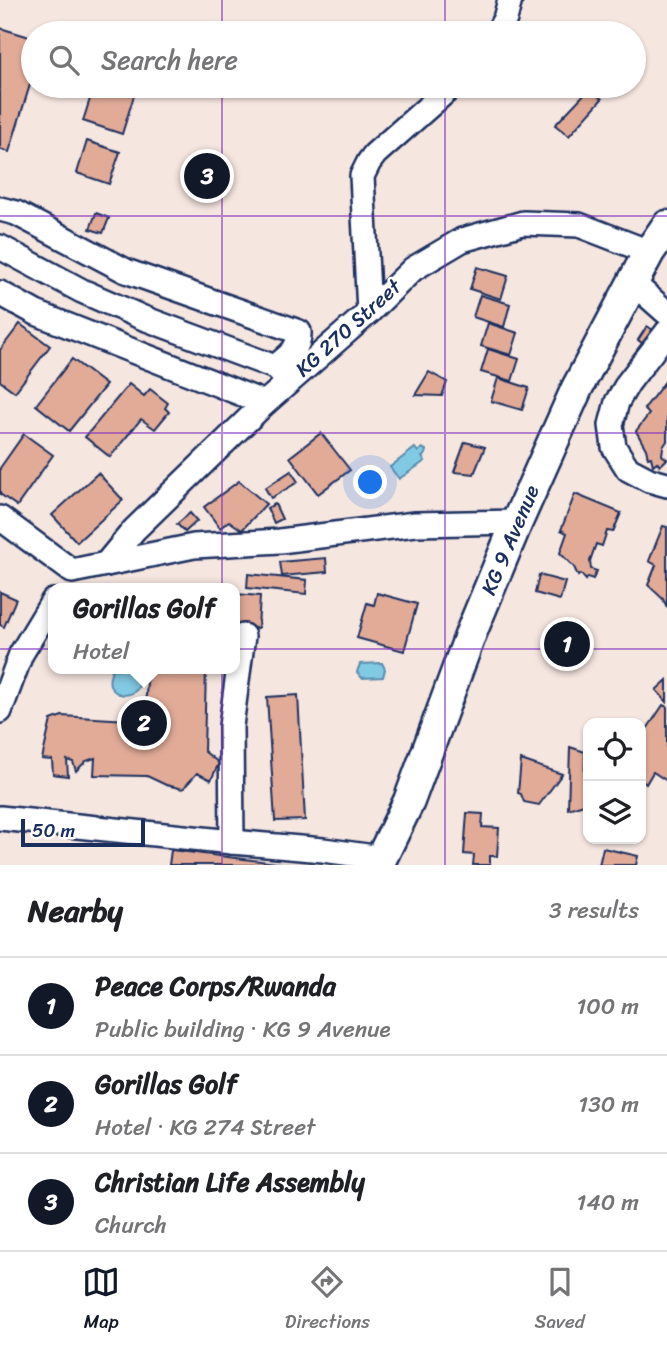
<!DOCTYPE html>
<html lang="en">
<head>
<meta charset="utf-8">
<style>
  :root { --surface:#fff; --page:#f2f2f2; --text:#202124; --muted:#757577; --line:#e0e0e0; --accent:#111827 }
  body { margin:0; font-family:Sriracha,sans-serif; background:var(--page); color:var(--text) }
  .controls { position:absolute; right:21px; bottom:21px; display:grid; overflow:hidden; border-radius:14px; box-shadow:0 2px 5px #0004 }
  .controls button { width:63px; height:63px; display:grid; place-items:center; padding:0; border:0; border-bottom:2px solid var(--line); background:var(--surface); color:var(--text); font:35px sans-serif }
  .scale { position:absolute; left:21px; bottom:18px; width:124px; box-sizing:border-box; padding-left:7px; border:4px solid #1b2f5e; border-top:0; font-size:19px; line-height:24px; white-space:nowrap; color:#1b2f5e; -webkit-text-stroke:5px #fff; paint-order:stroke }
  .you { position:absolute; left:371px; top:483px; width:24px; height:24px; margin:-18px; border:5px solid #fff; border-radius:50%; background:#1a73e8; box-shadow:0 0 0 10px #1a73e833 }
  .badge { display:grid; place-items:center; width:46px; height:46px; border-radius:50%; background:var(--accent); color:#fff; font-size:23px; font-weight:700 }
  .pin { position:absolute; translate:-50% -50%; border:4px solid #fff; box-shadow:0 2px 7px #0006 }
  .popup { position:absolute; left:48px; top:583px; width:192px; height:91px; box-sizing:border-box; display:grid; place-content:center; border-radius:14px; background:var(--surface); filter:drop-shadow(0 2px 5px #0005); font-size:23px; white-space:nowrap; color:var(--muted) }
  .popup b { font-size:26px; color:var(--text) }
  .popup::after { content:''; position:absolute; left:50%; top:100%; margin-left:-14px; border:14px solid transparent; border-top-color:var(--surface) }
  .list { margin:0; padding:0; list-style:none }
  h2 { display:flex; justify-content:space-between; align-items:center; height:91px; margin:0; padding:0 28px; font-size:30px }
  h2 small { font-size:23px; font-weight:400; color:var(--muted) }
  .list li { display:grid; grid-template-columns:46px 1fr auto; gap:21px; align-items:center; box-sizing:border-box; height:98px; padding:0 28px; border-top:2px solid var(--line) }
  .list b { display:block; font-size:26px; white-space:nowrap }
  .list p { margin:0; font-size:23px; white-space:nowrap; color:var(--muted) }
  .list em { font-size:23px; font-style:normal; color:var(--muted) }
  .icon { flex:none; width:38px; height:38px; fill:none; stroke:currentColor; stroke-width:2; stroke-linecap:round; stroke-linejoin:round }
  .map { position:relative; flex:none; width:667px; height:865px; overflow:hidden }
  .search { position:absolute; background:var(--surface); box-shadow:0 2px 5px #0004; left:21px; right:21px; top:21px; height:77px; display:flex; align-items:center; gap:18px; box-sizing:border-box; padding:0 24px; border-radius:38px; color:var(--muted); font-size:26px }
  .sheet { height:385px; background:var(--surface) }
  nav { display:flex; justify-content:space-around; align-items:center; box-sizing:border-box; height:98px; border-top:2px solid var(--line); background:var(--surface); font-size:19px; color:var(--muted) }
  nav a { display:grid; justify-items:center; gap:4px }
  nav .on { color:var(--accent) }
  .map>svg:first-child { display:block }
  .water { fill:#82cae3; stroke:#598cae; stroke-width:2 }
  .building { fill:#e2ab98; stroke:#1b2f5e; stroke-width:2 }
  .lines { fill:none; stroke-linecap:round; stroke-linejoin:round }
  .minor-casing { stroke:#1b2f5e; stroke-width:28 }
  .major-casing { stroke:#1b2f5e; stroke-width:35 }
  .minor { stroke:#fff; stroke-width:23 }
  .major { stroke:#fff; stroke-width:30 }
  .grid { fill:none; stroke:#7b2cbf; stroke-width:2; stroke-opacity:0.55 }
  .labels { text-anchor:middle; dominant-baseline:central; stroke-width:5; stroke-linejoin:round; paint-order:stroke }
  .street-label { font-size:21px; fill:#1b2f5e; stroke:#fff }
</style>
</head>
<body>
<div class="map">
<svg width="667" height="865" viewBox="0 0 667 865">
  <rect width="100%" height="100%" fill="#f6e6e0"/>
  <filter id="ink" filterUnits="userSpaceOnUse"><feTurbulence type="fractalNoise" baseFrequency=".0143" numOctaves="2"/><feDisplacementMap in="SourceGraphic" scale="14" xChannelSelector="R" yChannelSelector="G"/><feConvolveMatrix kernelMatrix="1 2 1 2 8 2 1 2 1" color-interpolation-filters="sRGB"/></filter>
  <g filter="url(#ink)">
    <g class="water">
      <polygon points="415,448 418,452 422,448 426,450 425,455 422,457 425,461 399,479 390,467"/>
      <polygon points="382,663 385,669 383,677 362,678 357,672 360,664"/>
      <path d="M112 669H139L138 670C149 695 117 703 110 685 108 680 111 673 112 669Z"/>
    </g>
    <g class="building">
      <polygon points="0,28 33,38 33,75 9,152 0,149"/>
      <polygon points="94,86 137,86 122,134 83,121"/>
      <polygon points="589,89 602,99 569,136 555,125"/>
      <polygon points="87,141 120,152 109,184 77,173"/>
      <polygon points="96,213 109,218 103,233 90,229"/>
      <polygon points="477,267 508,276 501,299 470,289"/>
      <polygon points="480,295 510,304 504,327 473,317"/>
      <polygon points="488,323 518,333 511,355 481,346"/>
      <polygon points="20,324 50,346 15,392 0,381 0,350"/>
      <polygon points="647,326 656,332 646,346 638,340"/>
      <polygon points="488,349 519,359 512,381 481,372"/>
      <polygon points="72,359 106,385 69,431 36,405"/>
      <polygon points="429,372 447,382 442,396 415,395"/>
      <polygon points="498,378 529,388 522,410 491,401"/>
      <polygon points="667,379 667,441 663,447 662,455 667,459 660,466 657,462 653,465 651,457 648,458 646,449 636,431 649,414 644,409"/>
      <polygon points="129,384 144,396 150,389 168,403 165,408 169,412 155,429 141,419 110,457 85,437"/>
      <polygon points="321,433 350,470 318,494 290,457"/>
      <polygon points="24,434 53,455 17,506 0,494 0,468"/>
      <polygon points="465,442 485,447 474,474 454,472"/>
      <polygon points="291,471 298,482 271,498 265,488"/>
      <polygon points="98,473 123,500 77,542 52,515"/>
      <polygon points="239,481 266,504 242,530 229,521 220,528 204,507"/>
      <polygon points="575,494 621,513 613,532 607,531 602,546 596,544 590,561 591,569 597,571 593,579 588,577 586,580 581,574 578,576 574,567 560,553 567,533 561,530"/>
      <polygon points="275,504 282,519 274,523 267,508"/>
      <polygon points="190,513 197,521 185,532 177,524"/>
      <polygon points="663,526 667,527 667,607 663,599 648,585 656,565 649,561"/>
      <polygon points="326,558 327,572 282,576 280,562"/>
      <polygon points="248,574 307,580 306,594 247,588"/>
      <polygon points="539,575 565,582 560,600 535,593"/>
      <polygon points="0,592 16,599 4,627 0,625"/>
      <polygon points="377,593 417,604 404,651 357,638 367,603 374,605"/>
      <polygon points="235,594 260,596 258,628 235,627"/>
      <polygon points="148,669 206,669 204,751 219,763 211,780 197,773 183,789 166,785 147,776 94,775 95,758 86,761 76,771 73,762 67,760 68,776 53,774 52,760 42,759 51,720 62,716 144,721"/>
      <polygon points="667,680 667,702 656,690"/>
      <polygon points="298,695 305,820 275,821 267,697"/>
      <polygon points="663,705 667,707 667,781 653,772 646,784 641,780 641,738"/>
      <polygon points="570,747 585,752 584,804 568,809"/>
      <polygon points="521,760 562,774 539,805 524,802 521,794 518,793"/>
      <polygon points="467,813 483,814 482,827 499,828 497,856 490,856 490,865 473,865 474,855 464,854"/>
      <polygon points="603,848 638,856 636,865 599,865"/>
      <polygon points="171,850 292,865 169,865"/>
    </g>
    <g class="lines">
      <defs>
        <g id="minor">
          <polyline points="497,33 505,19 510,0"/>
          <path d="M0 209 16 213 126 271 299 332C300 349 287 357 275 367L289 381"/>
          <polyline points="0,247 82,291 141,317 275,367"/>
          <polyline points="633,283 667,313"/>
          <polyline points="0,293 36,313 265,403"/>
          <polyline points="369,312 362,176 369,162 375,154 452,86"/>
          <polyline points="667,332 628,383 617,402 611,425 614,447 628,469 649,480 667,485"/>
          <polyline points="0,518 72,571 194,546 280,541 415,524 517,522"/>
          <polyline points="106,564 134,530 265,403 369,312 413,269 462,240 523,223 579,225 649,252"/>
          <polyline points="0,711 21,654 53,601"/>
          <polyline points="0,818 232,842 323,850 382,858"/>
          <polyline points="232,842 231,726 243,636"/>
        </g>
        <polyline id="major" points="378,865 409,801 471,633 517,522 577,388 649,252 667,226"/>
      </defs>
      <use href="#minor" class="minor-casing"/>
      <use href="#major" class="major-casing"/>
      <use href="#minor" class="minor"/>
      <use href="#major" class="major"/>
    </g>
  </g>
  <path class="grid" d="M222 0V33M445 0V33M222 86V865M445 86V865M0 216H667M0 433H667M0 649H667"/>
  <g class="labels">
    <g class="street-label">
      <text transform="translate(348 328) rotate(-42)">KG 270 Street</text>
      <text transform="translate(510 540) rotate(-67)">KG 9 Avenue</text>
    </g>
  </g>
</svg>
<div class="controls">
<button><svg class="icon" aria-label="locate" viewBox="0 0 24 24"><circle cx="12" cy="12" r="6"/><path d="M12 2v4M12 18v4M2 12h4M18 12h4"/></svg></button>
<button><svg class="icon" aria-label="layers" viewBox="0 0 24 24"><path d="M12 4l9 5-9 5-9-5zM3 14l9 5 9-5"/></svg></button>
</div>
<div class="scale">50 m</div>
<div class="you"></div>
<div class="pin badge" style="left:567px;top:644px">1</div>
<div class="pin badge" style="left:144px;top:723px">2</div>
<div class="popup"><b>Gorillas Golf</b>Hotel</div>
<div class="pin badge" style="left:207px;top:176px">3</div>
<div class="search"><svg class="icon" aria-label="search" viewBox="0 0 24 24"><circle cx="10" cy="10" r="6"/><path d="M15 15l6 6"/></svg>Search here</div>
</div>
<section class="sheet">
<h2>Nearby<small>3 results</small></h2>
<ul class="list">
<li><span class="badge">1</span><div><b>Peace Corps/Rwanda</b><p>Public building · KG 9 Avenue</p></div><em>100 m</em></li>
<li><span class="badge">2</span><div><b>Gorillas Golf</b><p>Hotel · KG 274 Street</p></div><em>130 m</em></li>
<li><span class="badge">3</span><div><b>Christian Life Assembly</b><p>Church</p></div><em>140 m</em></li>
</ul>
</section>
<nav>
<a class="on"><svg class="icon" aria-label="map" viewBox="0 0 24 24"><path d="M3 6l6-2 6 2 6-2v14l-6 2-6-2-6 2zM9 4v14M15 6v14"/></svg>Map</a>
<a><svg class="icon" aria-label="directions" viewBox="0 0 24 24"><path d="M12 3l9 9-9 9-9-9zM9 14v-3h6M13 9l2 2-2 2"/></svg>Directions</a>
<a><svg class="icon" aria-label="saved" viewBox="0 0 24 24"><path d="M7 4h10v16l-5-4-5 4z"/></svg>Saved</a>
</nav>
</body>
</html>
